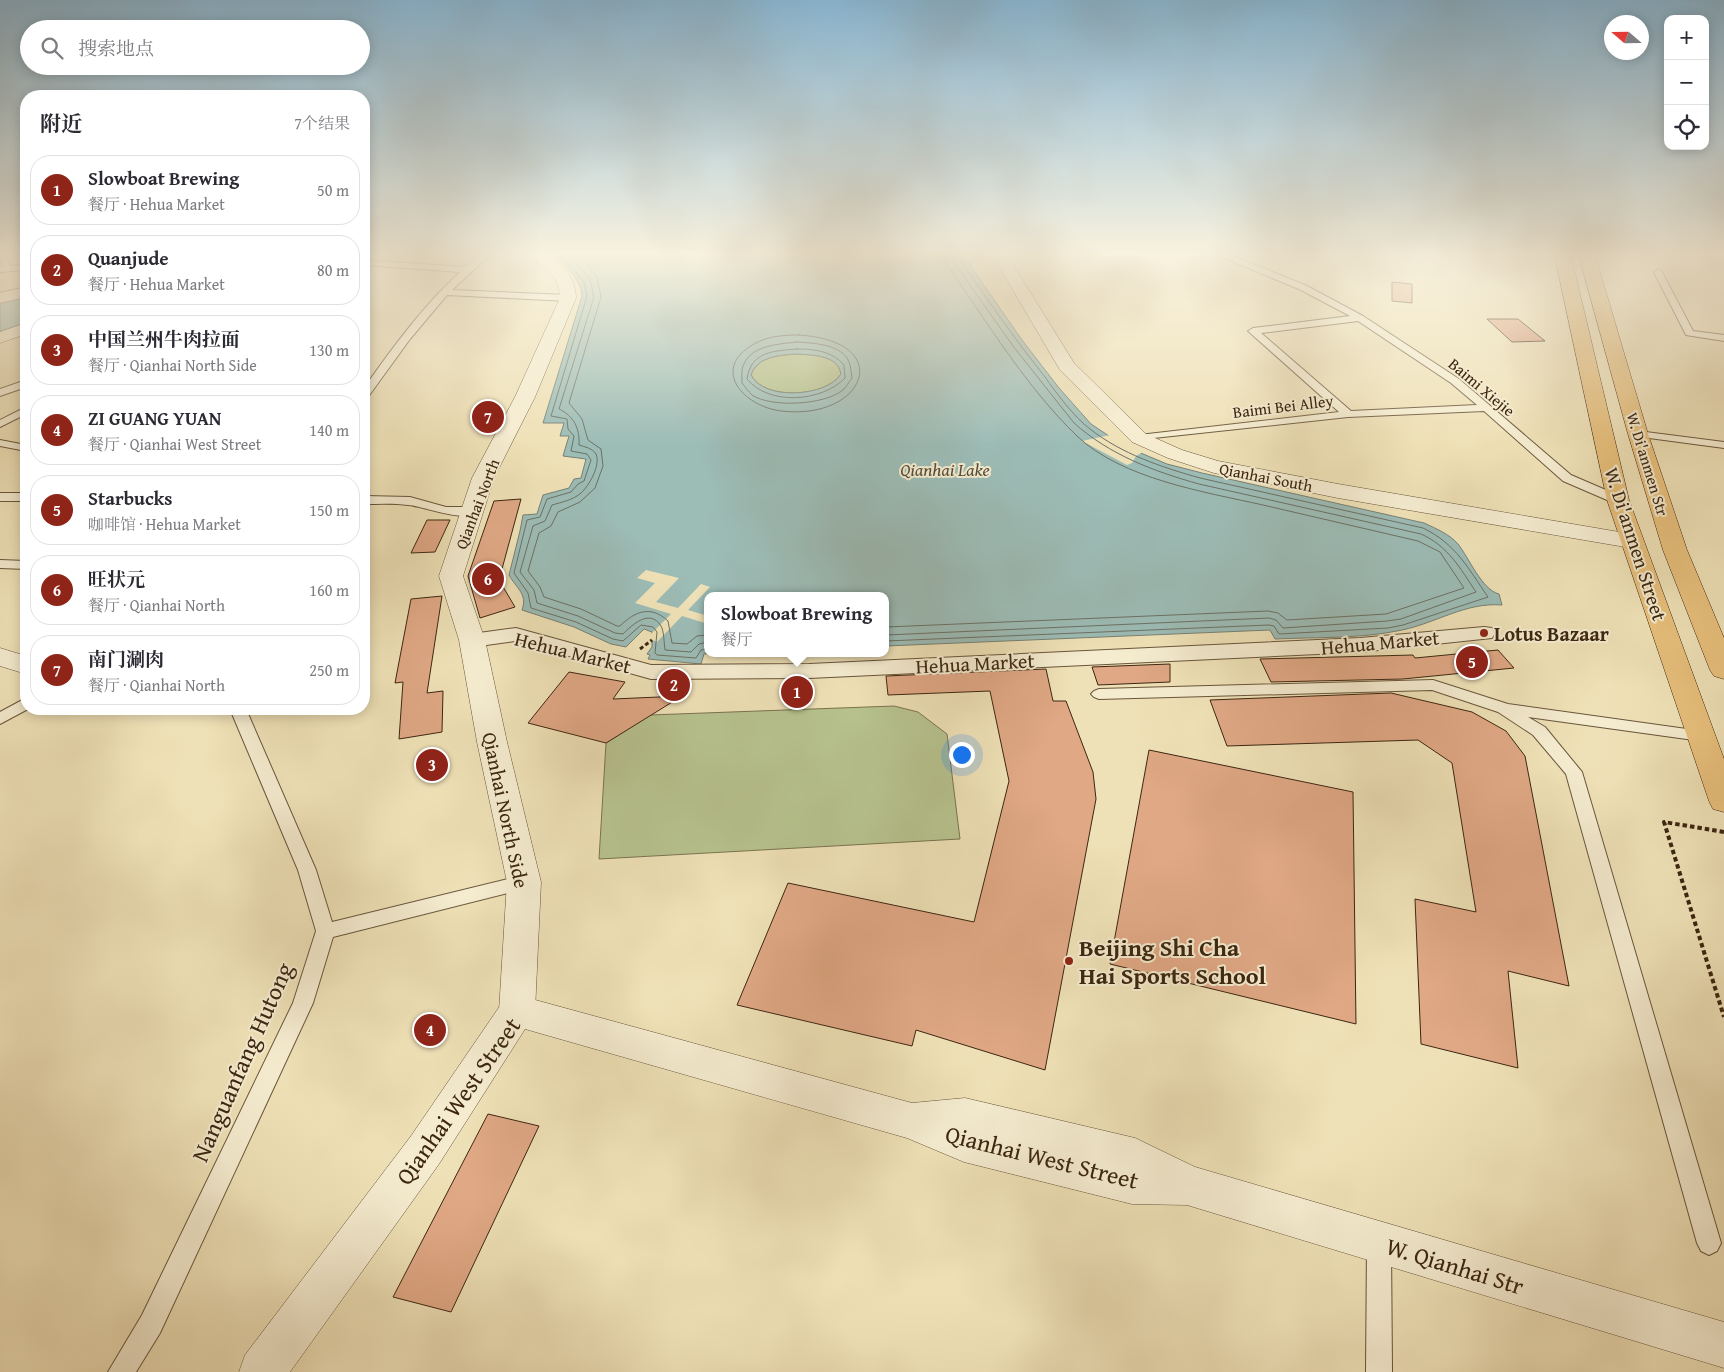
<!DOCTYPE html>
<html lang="zh">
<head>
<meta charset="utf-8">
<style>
  :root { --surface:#fff; --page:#f2f2f3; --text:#2b2b33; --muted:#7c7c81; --line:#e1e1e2; --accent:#8f2418 }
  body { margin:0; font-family:"Gentium Book Plus","Noto Serif SC",serif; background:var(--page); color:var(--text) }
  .controls { position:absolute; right:15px; top:15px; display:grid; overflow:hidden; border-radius:10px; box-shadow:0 2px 12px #0003 }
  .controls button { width:45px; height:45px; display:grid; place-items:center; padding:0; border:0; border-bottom:1px solid var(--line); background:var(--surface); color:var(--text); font:25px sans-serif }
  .compass { position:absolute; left:1604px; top:15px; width:45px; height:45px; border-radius:50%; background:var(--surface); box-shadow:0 2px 12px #0003; rotate:290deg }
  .you { position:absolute; left:961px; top:754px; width:18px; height:18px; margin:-12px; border:4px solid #fff; border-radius:50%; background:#1a73e8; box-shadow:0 0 0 8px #1a73e833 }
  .badge { display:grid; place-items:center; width:32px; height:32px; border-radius:50%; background:var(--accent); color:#fff; font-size:16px; font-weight:700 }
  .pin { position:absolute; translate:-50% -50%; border:2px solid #fff; box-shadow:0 1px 5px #0006 }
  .popup { position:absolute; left:704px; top:592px; width:185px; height:65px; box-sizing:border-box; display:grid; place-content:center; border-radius:10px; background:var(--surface); filter:drop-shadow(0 1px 4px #0005); font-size:16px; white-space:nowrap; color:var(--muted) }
  .popup b { font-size:19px; color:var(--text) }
  .popup::after { content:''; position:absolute; left:50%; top:100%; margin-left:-10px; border:10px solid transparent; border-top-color:var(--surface) }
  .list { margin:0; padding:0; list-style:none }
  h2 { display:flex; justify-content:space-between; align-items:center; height:65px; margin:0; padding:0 20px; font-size:21px }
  h2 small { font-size:16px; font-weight:400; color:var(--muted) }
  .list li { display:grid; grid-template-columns:32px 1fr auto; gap:15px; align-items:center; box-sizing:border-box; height:70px; margin:0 10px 10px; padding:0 10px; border:1px solid var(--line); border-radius:20px }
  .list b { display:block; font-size:19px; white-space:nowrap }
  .list p { margin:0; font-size:16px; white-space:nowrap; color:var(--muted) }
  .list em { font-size:16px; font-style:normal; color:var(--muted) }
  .icon { flex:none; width:28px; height:28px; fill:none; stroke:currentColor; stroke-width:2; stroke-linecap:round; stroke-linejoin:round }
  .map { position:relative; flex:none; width:1724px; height:1372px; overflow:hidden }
  .search { position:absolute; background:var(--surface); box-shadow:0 2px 12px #0003; left:20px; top:20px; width:350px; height:55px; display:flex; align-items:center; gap:12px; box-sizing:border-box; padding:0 18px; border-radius:28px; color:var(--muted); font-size:19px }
  .panel { position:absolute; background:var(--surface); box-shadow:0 2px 12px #0003; left:20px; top:90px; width:350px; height:625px; border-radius:20px }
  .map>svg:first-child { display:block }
  .green { fill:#b7c38f; stroke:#7a7450 }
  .water { fill:#9cbcb6; stroke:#768074; fill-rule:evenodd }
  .pier { fill:#efe1b7 }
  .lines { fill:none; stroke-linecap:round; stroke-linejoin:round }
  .shore { stroke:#6c7164; stroke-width:1 }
  .building { fill:#e0a885; stroke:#3c2611 }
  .service-casing { stroke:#69553a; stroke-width:2 }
  .pedestrian-casing { stroke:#69553a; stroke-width:2 }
  .minor-casing { stroke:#69553a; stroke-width:1 }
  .tertiary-casing { stroke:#69553a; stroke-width:1 }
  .secondary-casing { stroke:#3c2611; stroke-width:1 }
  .primary-casing { stroke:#3c2611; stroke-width:1 }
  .path-far1 { stroke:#3c2611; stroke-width:3; stroke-dasharray:4 2.5; stroke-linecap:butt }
  .path { stroke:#3c2611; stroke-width:4; stroke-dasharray:4.5 3; stroke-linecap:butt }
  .service { fill:#f5ecd0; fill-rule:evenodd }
  .pedestrian { fill:#f5ecd0; fill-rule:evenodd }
  .minor { fill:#f5ecd0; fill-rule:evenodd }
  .tertiary { fill:#f5ecd0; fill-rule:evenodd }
  .secondary { fill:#f5ecd0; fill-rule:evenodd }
  .primary { fill:#e8c07c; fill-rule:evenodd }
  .poi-dot { fill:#8f2418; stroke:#f5ecd0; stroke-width:2 }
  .labels { text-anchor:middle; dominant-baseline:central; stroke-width:4; stroke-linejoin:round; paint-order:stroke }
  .far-street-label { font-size:16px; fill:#3c2611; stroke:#f5ecd0 }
  .far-water-label { font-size:18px; font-style:italic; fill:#544c3a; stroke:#f5ecd0 }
  .street-label { font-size:20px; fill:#3c2611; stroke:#f5ecd0 }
  .poi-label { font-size:20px; font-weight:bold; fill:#3c2611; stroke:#f5ecd0; text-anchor:start }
  .near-poi-label { font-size:24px; font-weight:bold; fill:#3c2611; stroke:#f5ecd0; text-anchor:start }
  .near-street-label { font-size:24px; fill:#3c2611; stroke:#f5ecd0 }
</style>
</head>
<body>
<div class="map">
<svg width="1724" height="1372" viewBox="0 0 1724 1372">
  <rect width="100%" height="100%" fill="#efe1b7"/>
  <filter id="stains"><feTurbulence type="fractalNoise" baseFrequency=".004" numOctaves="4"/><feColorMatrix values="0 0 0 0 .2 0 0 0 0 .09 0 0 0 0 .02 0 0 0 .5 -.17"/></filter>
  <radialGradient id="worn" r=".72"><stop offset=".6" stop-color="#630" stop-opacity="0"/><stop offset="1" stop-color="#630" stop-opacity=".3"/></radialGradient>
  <g class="green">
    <path d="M797 354C813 355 838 355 841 374 827 397 764 401 751 375 757 356 781 355 797 354Z"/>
    <polygon points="894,706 918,712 947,734 960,839 599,859 606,743 650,715"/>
  </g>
  <g class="water">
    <path d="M549 252H961L1022 340 1059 388 1091 424 1124 446 1167 464 1202 473 1424 523C1437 529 1449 534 1458 544 1469 558 1482 590 1499 594L1502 605C1466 602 1436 623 1402 630 1361 639 1317 637 1275 639L1270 630 886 646V596H708V653H715L704 654 701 664 648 659 650 655 647 654 652 647V632L644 629 626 647 611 644 574 627 522 610C528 594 516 588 509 575L520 531 523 515 537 514 543 495 569 488 574 479 581 478 586 459 563 456 569 436H560L564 423H543L582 296C582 280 562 261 549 252ZM797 354C813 355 838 355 841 374 827 397 763 401 751 375 757 356 781 355 797 354Z"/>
    <polygon points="26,297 26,325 0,334 0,303"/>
  </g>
  <g class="pier">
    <polygon points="1110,435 1125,443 1143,452 1136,456 1132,463 1127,465 1082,441"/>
    <polygon points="646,570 679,578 656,602 678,608 701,584 710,587 688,610 708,616 708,624 682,616 657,642 650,639 650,635 671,614 635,603 655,583 637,578"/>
  </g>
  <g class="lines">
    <g class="shore">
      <polyline points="558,252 584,282 587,296 551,416 567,419 568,429 574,436 571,451 587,454 591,460 584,481 578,484 571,492 547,499 540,517 527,520 514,573 528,593 531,608 576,622 613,639 623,641 641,625 653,627 657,632 655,653 657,655 696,658 701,650 708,649"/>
      <path d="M567 252 590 279 594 297 559 409C574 416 580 429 579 445 585 447 592 448 596 454 601 465 589 486 581 493 573 500 562 502 552 505L545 521 533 526 520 572 534 590 537 603 578 616 615 633 623 634C632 625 650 608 661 626 664 631 664 643 665 650L691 652 699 644 708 642"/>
      <path d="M577 252 597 277 601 297 569 403 582 419 588 440 601 449 603 466 595 488 580 502 558 512 551 526 539 533 528 571 540 587 544 597 581 609 617 626H620C635 611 651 605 668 621L672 643 687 644 697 636 708 635"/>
      <path d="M799 335C897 341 866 421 781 411 743 406 710 369 754 344 768 336 784 335 799 335Z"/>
      <path d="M797 342C813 343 842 344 849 362 851 366 851 373 852 378 849 382 846 387 843 390 825 405 771 408 752 395 749 392 745 387 742 383 742 377 741 369 744 364 752 345 780 344 797 342Z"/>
      <path d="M797 349C814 349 832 351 844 365L845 378C822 402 769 406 747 379 751 351 774 351 797 349Z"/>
      <path d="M886 627 1268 611 1278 613 1287 620 1386 614 1464 588 1440 552 1418 541C1366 529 1315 517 1263 505 1205 492 1122 479 1077 436 1027 388 987 322 947 265L943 252"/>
      <path d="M886 635 1269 618 1276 620 1283 628 1387 621 1401 619 1476 592C1460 568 1448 546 1421 534L1199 484C1153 471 1110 455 1074 423L1013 346 953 261 951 252"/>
      <path d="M886 641 1269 625 1274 626 1279 634 1388 628 1403 625 1488 597C1468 568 1456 544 1423 528L1200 478C1161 467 1122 454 1090 429 1074 417 1057 394 1045 377 1014 338 986 298 958 257L957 252"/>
    </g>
  </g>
  <g class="building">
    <polygon points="1392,282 1412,284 1412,303 1392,301"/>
    <polygon points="1487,319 1518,319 1545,341 1512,342"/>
    <polygon points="521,499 499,580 515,607 480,618 468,576 494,501"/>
    <polygon points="427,520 450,520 435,552 411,553"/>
    <polygon points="442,596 427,693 443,691 442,732 399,739 403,682 395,683 411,599"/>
    <polygon points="1498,650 1514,668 1403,679 1271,682 1260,659 1413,655 1415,658"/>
    <polygon points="1170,664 1170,682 1098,685 1092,667"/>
    <polygon points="1046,669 1053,701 1066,701 1093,772 1096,799 1045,1070 916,1030 912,1046 737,1005 788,883 974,922 1009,781 990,691 888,695 886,676"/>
    <polygon points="569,672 625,682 613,699 682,696 606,743 528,723"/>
    <polygon points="1391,693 1472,712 1506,731 1525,756 1569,986 1508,971 1518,1068 1421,1044 1415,899 1476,912 1452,763 1418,740 1227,746 1210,700"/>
    <polygon points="1149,750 1353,792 1356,1024 1110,964"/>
    <polygon points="488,1114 539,1126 451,1312 393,1297"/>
  </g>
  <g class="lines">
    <defs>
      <g id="service">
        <polygon points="0,252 4,252 10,266 26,264 26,270 0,272 0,266 2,266"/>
        <path d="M483 252H493L452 290 568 295 573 298 568 301 447 295 410 339 368 397 364 398V388C393 347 423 306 460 272L364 265V260L465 267Z"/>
        <path d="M1210 252H1223L1307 286 1363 316 1459 379 1571 475 1622 497 1624 500 1618 504 1614 503 1563 481 1484 411 1348 417 1135 440 1133 438 1135 436 1139 435 1339 412 1248 331 1253 328 1350 316 1301 290ZM1358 321 1451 383 1477 405 1351 411 1261 333Z"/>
        <polygon points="1658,269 1662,272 1693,331 1724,335 1724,341 1686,335 1654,272"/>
        <polygon points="26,380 26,387 0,396 0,389"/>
        <polygon points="26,407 26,414 0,427 0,420"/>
        <polygon points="1638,431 1724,442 1724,448 1634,436 1632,434"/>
        <polygon points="0,440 26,445 26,451 0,446"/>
        <rect x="0" y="493" width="26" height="8"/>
        <path d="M364 496 410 497 446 507H471L477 511C465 524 424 506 408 505 394 503 378 504 364 504Z"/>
        <polygon points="0,560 26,561 26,569 0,568"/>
        <polygon points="1433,680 1508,704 1701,731 1707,732 1709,736 1707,740 1701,741 1528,717 1545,727 1582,772 1721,1243 1717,1251 1709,1255 1701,1251 1697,1243 1566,774 1533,735 1498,712 1432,690 1099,699 1094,697 1091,694 1094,691 1099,689"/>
        <polygon points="26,698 26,709 28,709 0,724 0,712"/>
        <polygon points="230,709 246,709 316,870 332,922 524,875 530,877 533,882 530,887 524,889 333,937 313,1003 160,1333 136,1372 108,1372 142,1315 293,1003 316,931 298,870"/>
        <polygon points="1379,1232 1387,1236 1391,1244 1392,1372 1366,1372 1367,1244 1371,1236"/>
      </g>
      <polygon id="pedestrian" points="1484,627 1492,628 1495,633 1492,638 1360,652 809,678 651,679 515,641 472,647 464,645 461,640 464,635 516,628 651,665 809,664 1360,638"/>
      <g id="minor">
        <path d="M518 252C525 252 535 251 542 253 561 260 576 278 576 298L535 397 494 478 463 576 485 640 507 742 541 882 535 1011 530 1022 517 1027 504 1022 499 1011 507 882 477 742 459 640 439 576 472 478 515 397 560 298C560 273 540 263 520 255Z"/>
        <polygon points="986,252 1002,252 1012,263 1074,363 1146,434 1182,450 1218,461 1338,484 1631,534 1639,536 1643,541 1639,546 1631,548 1338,498 1214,473 1168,458 1132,442 1060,370 1000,268"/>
        <polygon points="26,287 26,297 0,303 0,293"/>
        <polygon points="26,323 26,334 0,343 0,332"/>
        <polygon points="0,648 26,656 26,674 0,666"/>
      </g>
      <polygon id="tertiary" points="517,995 912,1103 965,1098 1135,1138 1195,1167 1724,1322 1724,1368 1187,1205 1132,1204 964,1162 907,1138 525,1029 439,1164 290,1372 239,1372 245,1355 411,1136 504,1000"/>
      <polygon id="secondary" points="1694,252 1724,252 1724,260 1701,257"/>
      <g id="primary">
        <polygon points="1554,252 1570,252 1629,500 1724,759 1724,812 1713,809 1709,801 1607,500"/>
        <polygon points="1578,252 1594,252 1648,434 1687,550 1724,638 1724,679 1714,676 1710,670 1663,550 1628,434"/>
      </g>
    </defs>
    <use href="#service" class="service-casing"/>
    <use href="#pedestrian" class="pedestrian-casing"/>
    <use href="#minor" class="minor-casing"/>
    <use href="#tertiary" class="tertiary-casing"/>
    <use href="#secondary" class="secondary-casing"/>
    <use href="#primary" class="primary-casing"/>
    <polyline class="path-far1" points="640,649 652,640"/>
    <polyline class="path" points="1724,832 1664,822 1724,1017"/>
    <use href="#service" class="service"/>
    <use href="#pedestrian" class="pedestrian"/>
    <use href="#minor" class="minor"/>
    <use href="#tertiary" class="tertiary"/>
    <use href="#secondary" class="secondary"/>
    <use href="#primary" class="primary"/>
  </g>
  <linearGradient id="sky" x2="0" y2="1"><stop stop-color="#89b7d4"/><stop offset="0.57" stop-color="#f8f2df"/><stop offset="1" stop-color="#f8f2df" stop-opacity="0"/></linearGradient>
  <rect width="1724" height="445" fill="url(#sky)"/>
  <g class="poi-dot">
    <circle cx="1484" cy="633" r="5"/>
    <circle cx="1069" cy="961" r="5"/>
  </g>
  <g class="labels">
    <g class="far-street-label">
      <text transform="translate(1482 387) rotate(40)">Baimi Xiejie</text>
      <text transform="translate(1283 406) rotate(-7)">Baimi Bei Alley</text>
      <text transform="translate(1648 464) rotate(73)">W. Di'anmen Str</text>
      <text transform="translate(1266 477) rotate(11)">Qianhai South</text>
      <text transform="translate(477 504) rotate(-69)">Qianhai North</text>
    </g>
    <g class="far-water-label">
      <text x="945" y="469">Qianhai Lake</text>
    </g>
    <g class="street-label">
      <text transform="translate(1636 544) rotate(72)">W. Di'anmen Street</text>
      <text transform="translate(1380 642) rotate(-5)">Hehua Market</text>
      <text transform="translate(573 652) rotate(14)">Hehua Market</text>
      <text transform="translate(975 663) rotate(-3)">Hehua Market</text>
      <text transform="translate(506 810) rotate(78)">Qianhai North Side</text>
    </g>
    <g class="poi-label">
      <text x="1494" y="633">Lotus Bazaar</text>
    </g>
    <g class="near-poi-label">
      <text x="1079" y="947">Beijing Shi Cha<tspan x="1079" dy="28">Hai Sports School</tspan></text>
    </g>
    <g class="near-street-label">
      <text transform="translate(242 1062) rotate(-66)">Nanguanfang Hutong</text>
      <text transform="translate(458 1101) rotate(-55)">Qianhai West Street</text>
      <text transform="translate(1042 1157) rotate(14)">Qianhai West Street</text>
      <text transform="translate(1455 1266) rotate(17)">W. Qianhai Str</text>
    </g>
  </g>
  <rect width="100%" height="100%" filter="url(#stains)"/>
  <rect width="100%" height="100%" fill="url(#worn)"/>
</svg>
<div class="controls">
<button>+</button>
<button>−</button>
<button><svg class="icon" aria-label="locate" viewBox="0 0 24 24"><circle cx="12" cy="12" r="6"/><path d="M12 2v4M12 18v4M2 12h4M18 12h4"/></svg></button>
</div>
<svg class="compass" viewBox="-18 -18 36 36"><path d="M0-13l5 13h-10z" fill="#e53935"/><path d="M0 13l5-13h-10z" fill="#7c7c81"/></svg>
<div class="you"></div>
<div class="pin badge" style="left:797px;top:692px">1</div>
<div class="popup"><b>Slowboat Brewing</b>餐厅</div>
<div class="pin badge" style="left:674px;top:685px">2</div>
<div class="pin badge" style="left:432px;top:765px">3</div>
<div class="pin badge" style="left:430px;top:1030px">4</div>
<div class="pin badge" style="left:1472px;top:662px">5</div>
<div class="pin badge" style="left:488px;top:579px">6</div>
<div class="pin badge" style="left:488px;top:417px">7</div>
<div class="search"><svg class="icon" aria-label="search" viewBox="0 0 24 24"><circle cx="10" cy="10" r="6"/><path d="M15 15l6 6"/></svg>搜索地点</div>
<section class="panel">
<h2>附近<small>7个结果</small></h2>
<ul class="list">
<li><span class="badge">1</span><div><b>Slowboat Brewing</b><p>餐厅 · Hehua Market</p></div><em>50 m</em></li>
<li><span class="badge">2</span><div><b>Quanjude</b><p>餐厅 · Hehua Market</p></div><em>80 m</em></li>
<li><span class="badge">3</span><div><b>中国兰州牛肉拉面</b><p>餐厅 · Qianhai North Side</p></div><em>130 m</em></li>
<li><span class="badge">4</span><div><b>ZI GUANG YUAN</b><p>餐厅 · Qianhai West Street</p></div><em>140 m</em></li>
<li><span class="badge">5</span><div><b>Starbucks</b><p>咖啡馆 · Hehua Market</p></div><em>150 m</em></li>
<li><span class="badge">6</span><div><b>旺状元</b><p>餐厅 · Qianhai North</p></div><em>160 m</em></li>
<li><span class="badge">7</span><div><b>南门涮肉</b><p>餐厅 · Qianhai North</p></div><em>250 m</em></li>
</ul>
</section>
</div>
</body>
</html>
